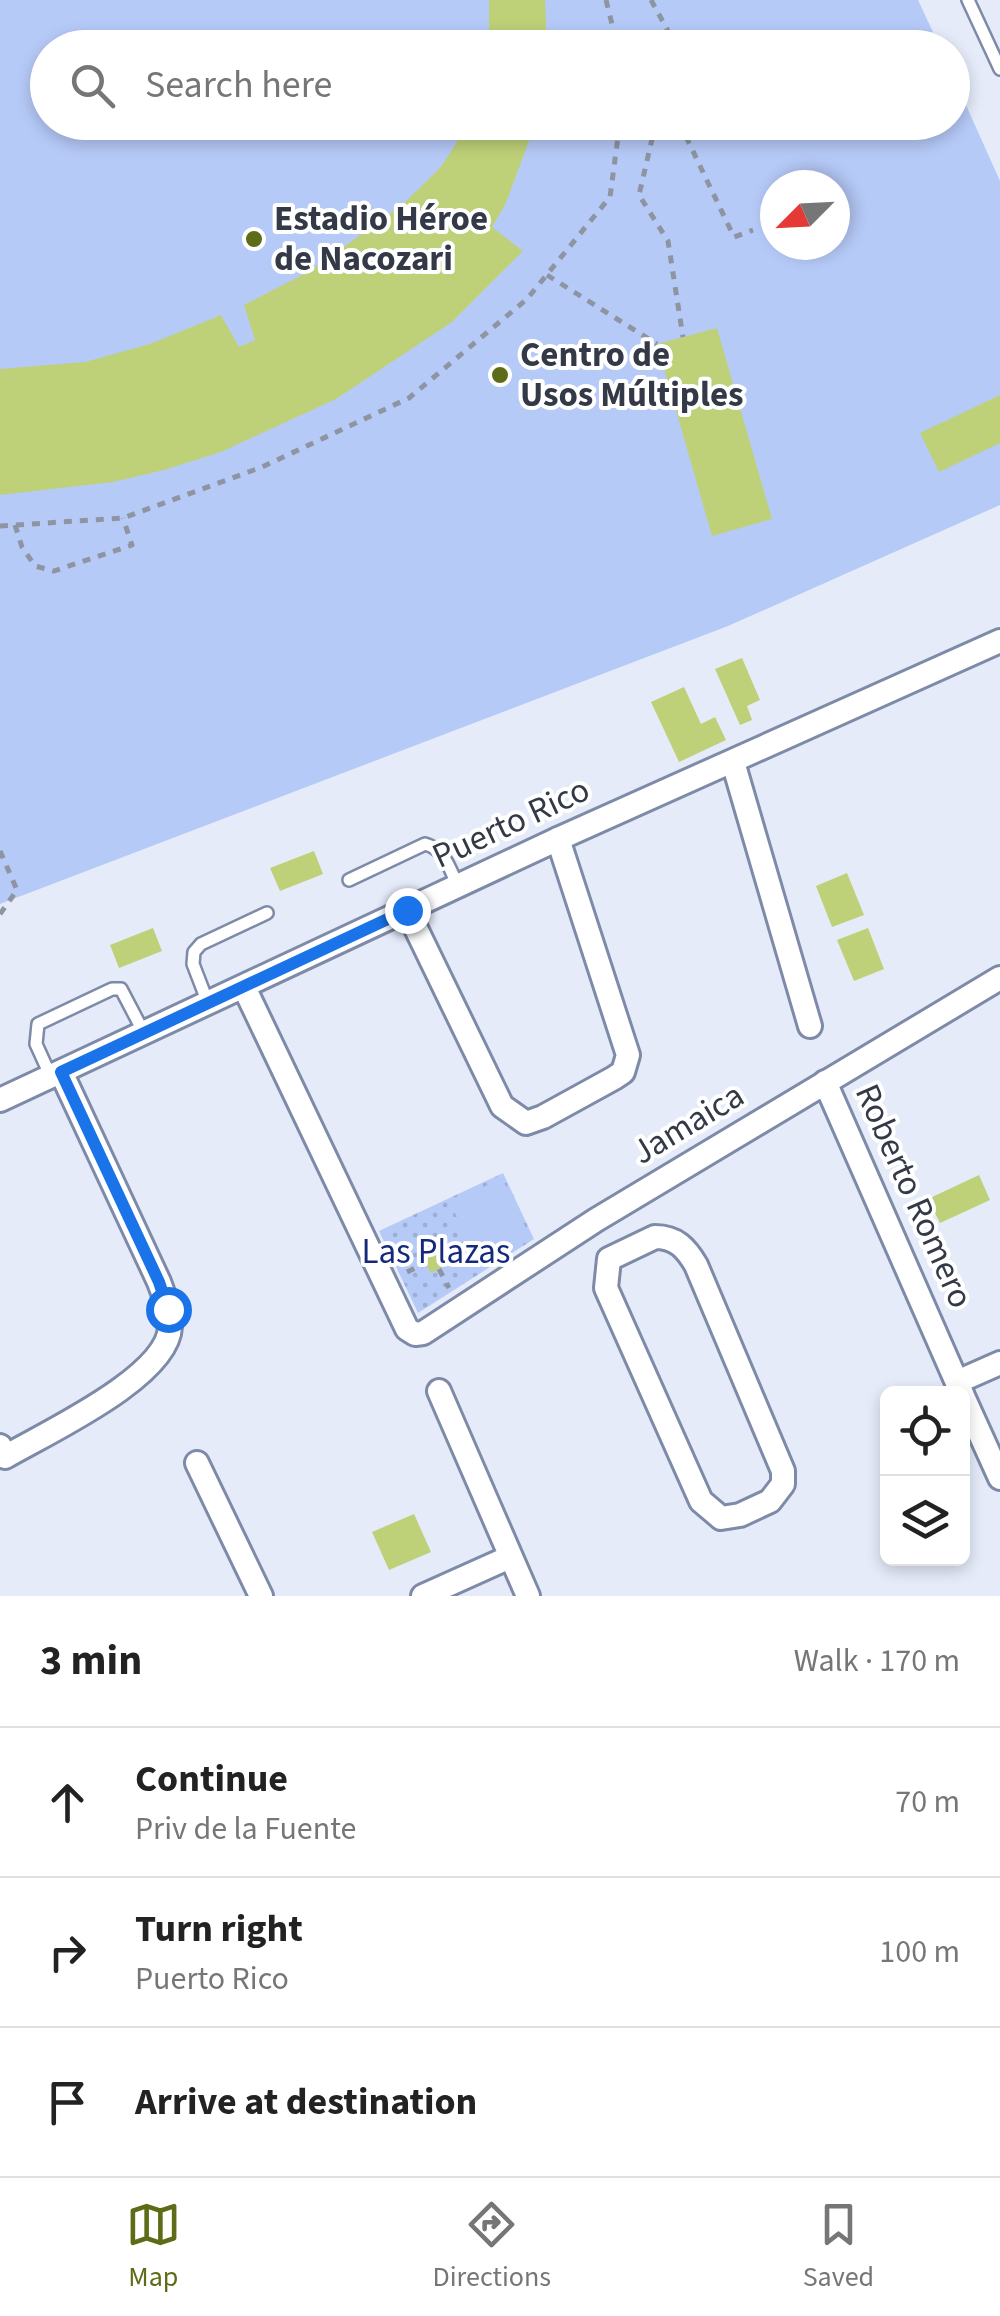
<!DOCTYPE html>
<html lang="en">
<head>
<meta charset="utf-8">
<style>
  :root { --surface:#fff; --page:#f6f6f6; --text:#222; --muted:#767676; --line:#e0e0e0; --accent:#5d6c16 }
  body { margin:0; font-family:"Source Sans 3",sans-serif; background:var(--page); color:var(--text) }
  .controls { position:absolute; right:30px; bottom:30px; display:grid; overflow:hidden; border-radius:15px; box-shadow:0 5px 15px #0003 }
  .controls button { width:90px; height:90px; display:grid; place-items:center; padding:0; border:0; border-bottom:2px solid var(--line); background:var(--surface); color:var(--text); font:50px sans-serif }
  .compass { position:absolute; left:760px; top:170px; width:90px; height:90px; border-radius:50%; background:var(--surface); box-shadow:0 5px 15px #0003; rotate:246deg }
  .stop { position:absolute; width:30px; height:30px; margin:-22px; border:8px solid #1a73e8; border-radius:50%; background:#fff }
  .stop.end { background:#1a73e8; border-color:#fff; box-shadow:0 2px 10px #0008 }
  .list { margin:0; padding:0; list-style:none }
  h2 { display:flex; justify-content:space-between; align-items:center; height:130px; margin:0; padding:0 40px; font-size:42px }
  h2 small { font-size:32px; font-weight:400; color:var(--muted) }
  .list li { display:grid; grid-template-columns:65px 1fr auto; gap:30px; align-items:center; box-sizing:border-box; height:150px; padding:0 40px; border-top:2px solid var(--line) }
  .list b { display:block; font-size:38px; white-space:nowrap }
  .list p { margin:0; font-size:32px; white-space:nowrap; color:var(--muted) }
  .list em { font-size:32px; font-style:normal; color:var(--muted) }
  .icon { flex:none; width:55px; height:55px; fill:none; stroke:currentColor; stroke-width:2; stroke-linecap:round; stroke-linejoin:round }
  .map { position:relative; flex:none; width:1000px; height:1596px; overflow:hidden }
  .search { position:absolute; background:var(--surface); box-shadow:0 5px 15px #0003; left:30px; right:30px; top:30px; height:110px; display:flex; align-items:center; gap:25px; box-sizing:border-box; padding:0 35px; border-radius:55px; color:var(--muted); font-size:38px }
  .sheet { height:580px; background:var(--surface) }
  nav { display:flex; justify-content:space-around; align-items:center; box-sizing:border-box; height:140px; border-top:2px solid var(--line); background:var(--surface); font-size:28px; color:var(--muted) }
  nav a { display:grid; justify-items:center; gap:5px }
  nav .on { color:var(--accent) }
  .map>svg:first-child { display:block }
  .grass { fill:url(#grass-dots) }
  .pitch { fill:#b6caf8; fill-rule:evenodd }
  .building { fill:#bed178 }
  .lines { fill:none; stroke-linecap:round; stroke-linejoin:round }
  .service-casing { stroke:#7d8aa8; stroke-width:16 }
  .minor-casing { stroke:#7d8aa8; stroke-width:28 }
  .path { stroke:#8e94a1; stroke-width:5; stroke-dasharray:8 8; stroke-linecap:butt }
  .service { stroke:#fff; stroke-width:11 }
  .minor { stroke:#fff; stroke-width:22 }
  .route { stroke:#1a73e8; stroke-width:12 }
  .poi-dot { fill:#5d6c16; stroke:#fff; stroke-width:4 }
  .labels { text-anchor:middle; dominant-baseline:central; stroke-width:8; stroke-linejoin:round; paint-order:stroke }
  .poi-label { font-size:35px; font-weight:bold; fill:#333946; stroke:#fff; text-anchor:start }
  .street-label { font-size:35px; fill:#333946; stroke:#fff }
  .park-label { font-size:35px; fill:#14297e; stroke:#fff }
</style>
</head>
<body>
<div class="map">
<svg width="1000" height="1596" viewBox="0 0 1000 1596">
  <defs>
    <pattern id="grass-dots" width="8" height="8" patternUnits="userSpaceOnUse" patternTransform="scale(2.5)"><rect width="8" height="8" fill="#b6caf8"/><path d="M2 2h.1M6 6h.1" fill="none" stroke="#9daed6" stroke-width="1.8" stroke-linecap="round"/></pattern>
  </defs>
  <rect width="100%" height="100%" fill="#e5ebf9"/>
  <polygon class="grass" points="503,1173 534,1239 418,1313 379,1231"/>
  <g class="pitch">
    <path d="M0 0H918L940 47 48 48V122H952L953 76 1000 181V505L728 626 0 904ZM775 185H835V245H775Z"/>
    <polygon points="502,1178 530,1237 479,1262 450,1203"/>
  </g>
  <g class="building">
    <polygon points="489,0 545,0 547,48 489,48"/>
    <polygon points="465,122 536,122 506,203 492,227 523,251 452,322 336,399 221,452 164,470 113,482 0,495 0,369 85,362 150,344 221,315 239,347 255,340 244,305 310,271 402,205 440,168 457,142"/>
    <polygon points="717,328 772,519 712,536 657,344"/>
    <polygon points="1000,395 1000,443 939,472 920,433"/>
    <polygon points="742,658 760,700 747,706 752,720 740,725 715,669"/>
    <polygon points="684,687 701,724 715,717 726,740 679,762 651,702"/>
    <polygon points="314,851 323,874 280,891 270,868"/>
    <polygon points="847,873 864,915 832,927 816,886"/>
    <polygon points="153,928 162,951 119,968 110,945"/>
    <polygon points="868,928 884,969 854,981 837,940"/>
    <polygon points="979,1175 990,1200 940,1223 928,1199"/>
    <polygon points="438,1247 446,1265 431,1273 421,1254"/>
    <polygon points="414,1514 431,1552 389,1570 372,1532"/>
  </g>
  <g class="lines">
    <defs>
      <g id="service">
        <polyline points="968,0 1000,69"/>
        <path d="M349 880 425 844C445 849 450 870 458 886"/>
        <polyline points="208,1003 193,964 194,952 201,944 267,913"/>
        <polyline points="51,1077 36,1044 38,1024 112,989 121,989 144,1033"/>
      </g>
      <g id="minor">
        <polyline points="733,762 810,1026"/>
        <polyline points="407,910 502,1106 526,1123 543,1117 614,1078 623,1072 628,1055 558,839"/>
        <polyline points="244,987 407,1329 415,1334 423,1333 596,1220 1000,978"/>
        <polyline points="825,1082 962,1394"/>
        <polyline points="0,1100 558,839 1000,641"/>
        <path d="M655 1237C676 1237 686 1248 696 1265L783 1471V1484L770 1501 740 1515 721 1518 701 1501 606 1288 609 1259Z"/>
        <polyline points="957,1382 1000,1363"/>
        <polyline points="439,1391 528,1596"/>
        <polyline points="962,1394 1000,1478"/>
        <path d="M0 1446 5 1457C46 1433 168 1377 170 1327 171 1311 164 1296 159 1282L61 1072"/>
        <polyline points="197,1463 261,1596"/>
        <polyline points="423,1596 510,1557"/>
      </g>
    </defs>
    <use href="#service" class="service-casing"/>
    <use href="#minor" class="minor-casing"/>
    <g class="path">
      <polyline points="606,0 618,48"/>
      <polyline points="651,0 674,42 673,48"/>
      <polyline points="656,122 639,195 668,241 683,337"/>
      <polyline points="679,122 734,237 753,230"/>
      <polyline points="547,275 657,344"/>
      <polyline points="15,525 22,547 35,566 54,571 132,545 123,518"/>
      <polyline points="0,526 123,518 262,467 409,398 527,299 610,197 620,122"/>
      <polyline points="0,851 17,890 0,914"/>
      <polyline points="442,1255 469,1241"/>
      <polyline points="439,1269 449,1288"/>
      <polyline points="407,1272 426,1263"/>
    </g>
    <use href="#service" class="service"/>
    <use href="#minor" class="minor"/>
  </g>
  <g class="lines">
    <polyline class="route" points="168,1309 159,1282 61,1072 407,910"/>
  </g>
  <g class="poi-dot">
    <circle cx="254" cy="239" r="10"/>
    <circle cx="500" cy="375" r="10"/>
  </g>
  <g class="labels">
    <g class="poi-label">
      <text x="274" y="219">Estadio Héroe<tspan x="274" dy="40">de Nacozari</tspan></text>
      <text x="520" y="355">Centro de<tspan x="520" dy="40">Usos Múltiples</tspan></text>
    </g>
    <g class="street-label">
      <text transform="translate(511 823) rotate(-25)">Puerto Rico</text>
      <text transform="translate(688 1124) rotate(-31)">Jamaica</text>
      <text transform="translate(914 1196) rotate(66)">Roberto Romero</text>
    </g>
    <g class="park-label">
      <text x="436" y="1252">Las Plazas</text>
    </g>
  </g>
</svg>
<div class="controls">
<button><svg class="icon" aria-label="locate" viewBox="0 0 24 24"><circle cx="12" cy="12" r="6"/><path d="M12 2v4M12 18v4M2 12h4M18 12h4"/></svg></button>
<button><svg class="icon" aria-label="layers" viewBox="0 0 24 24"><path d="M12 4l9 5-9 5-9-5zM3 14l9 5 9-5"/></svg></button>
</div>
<svg class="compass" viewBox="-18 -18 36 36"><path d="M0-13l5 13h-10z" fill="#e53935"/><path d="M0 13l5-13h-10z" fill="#767676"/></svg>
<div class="stop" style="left:168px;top:1309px"></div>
<div class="stop end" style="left:407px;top:910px"></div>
<div class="search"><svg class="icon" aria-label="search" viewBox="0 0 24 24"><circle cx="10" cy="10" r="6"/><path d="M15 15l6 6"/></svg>Search here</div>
</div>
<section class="sheet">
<h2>3 min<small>Walk · 170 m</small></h2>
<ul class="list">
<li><svg class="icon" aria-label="ahead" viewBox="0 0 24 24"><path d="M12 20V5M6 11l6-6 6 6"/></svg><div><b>Continue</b><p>Priv de la Fuente</p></div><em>70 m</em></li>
<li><svg class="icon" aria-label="right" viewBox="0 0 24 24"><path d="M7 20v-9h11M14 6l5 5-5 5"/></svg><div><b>Turn right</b><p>Puerto Rico</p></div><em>100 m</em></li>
<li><svg class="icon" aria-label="arrive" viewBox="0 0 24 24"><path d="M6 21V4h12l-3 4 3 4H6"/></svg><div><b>Arrive at destination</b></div></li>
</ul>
</section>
<nav>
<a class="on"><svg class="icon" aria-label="map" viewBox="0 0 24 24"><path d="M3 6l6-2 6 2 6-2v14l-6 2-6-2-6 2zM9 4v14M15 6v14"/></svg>Map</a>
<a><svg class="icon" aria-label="directions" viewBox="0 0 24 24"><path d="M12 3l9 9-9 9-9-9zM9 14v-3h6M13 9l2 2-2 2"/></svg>Directions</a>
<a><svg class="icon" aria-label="saved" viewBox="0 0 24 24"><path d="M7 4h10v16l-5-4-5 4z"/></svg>Saved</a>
</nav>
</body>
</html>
